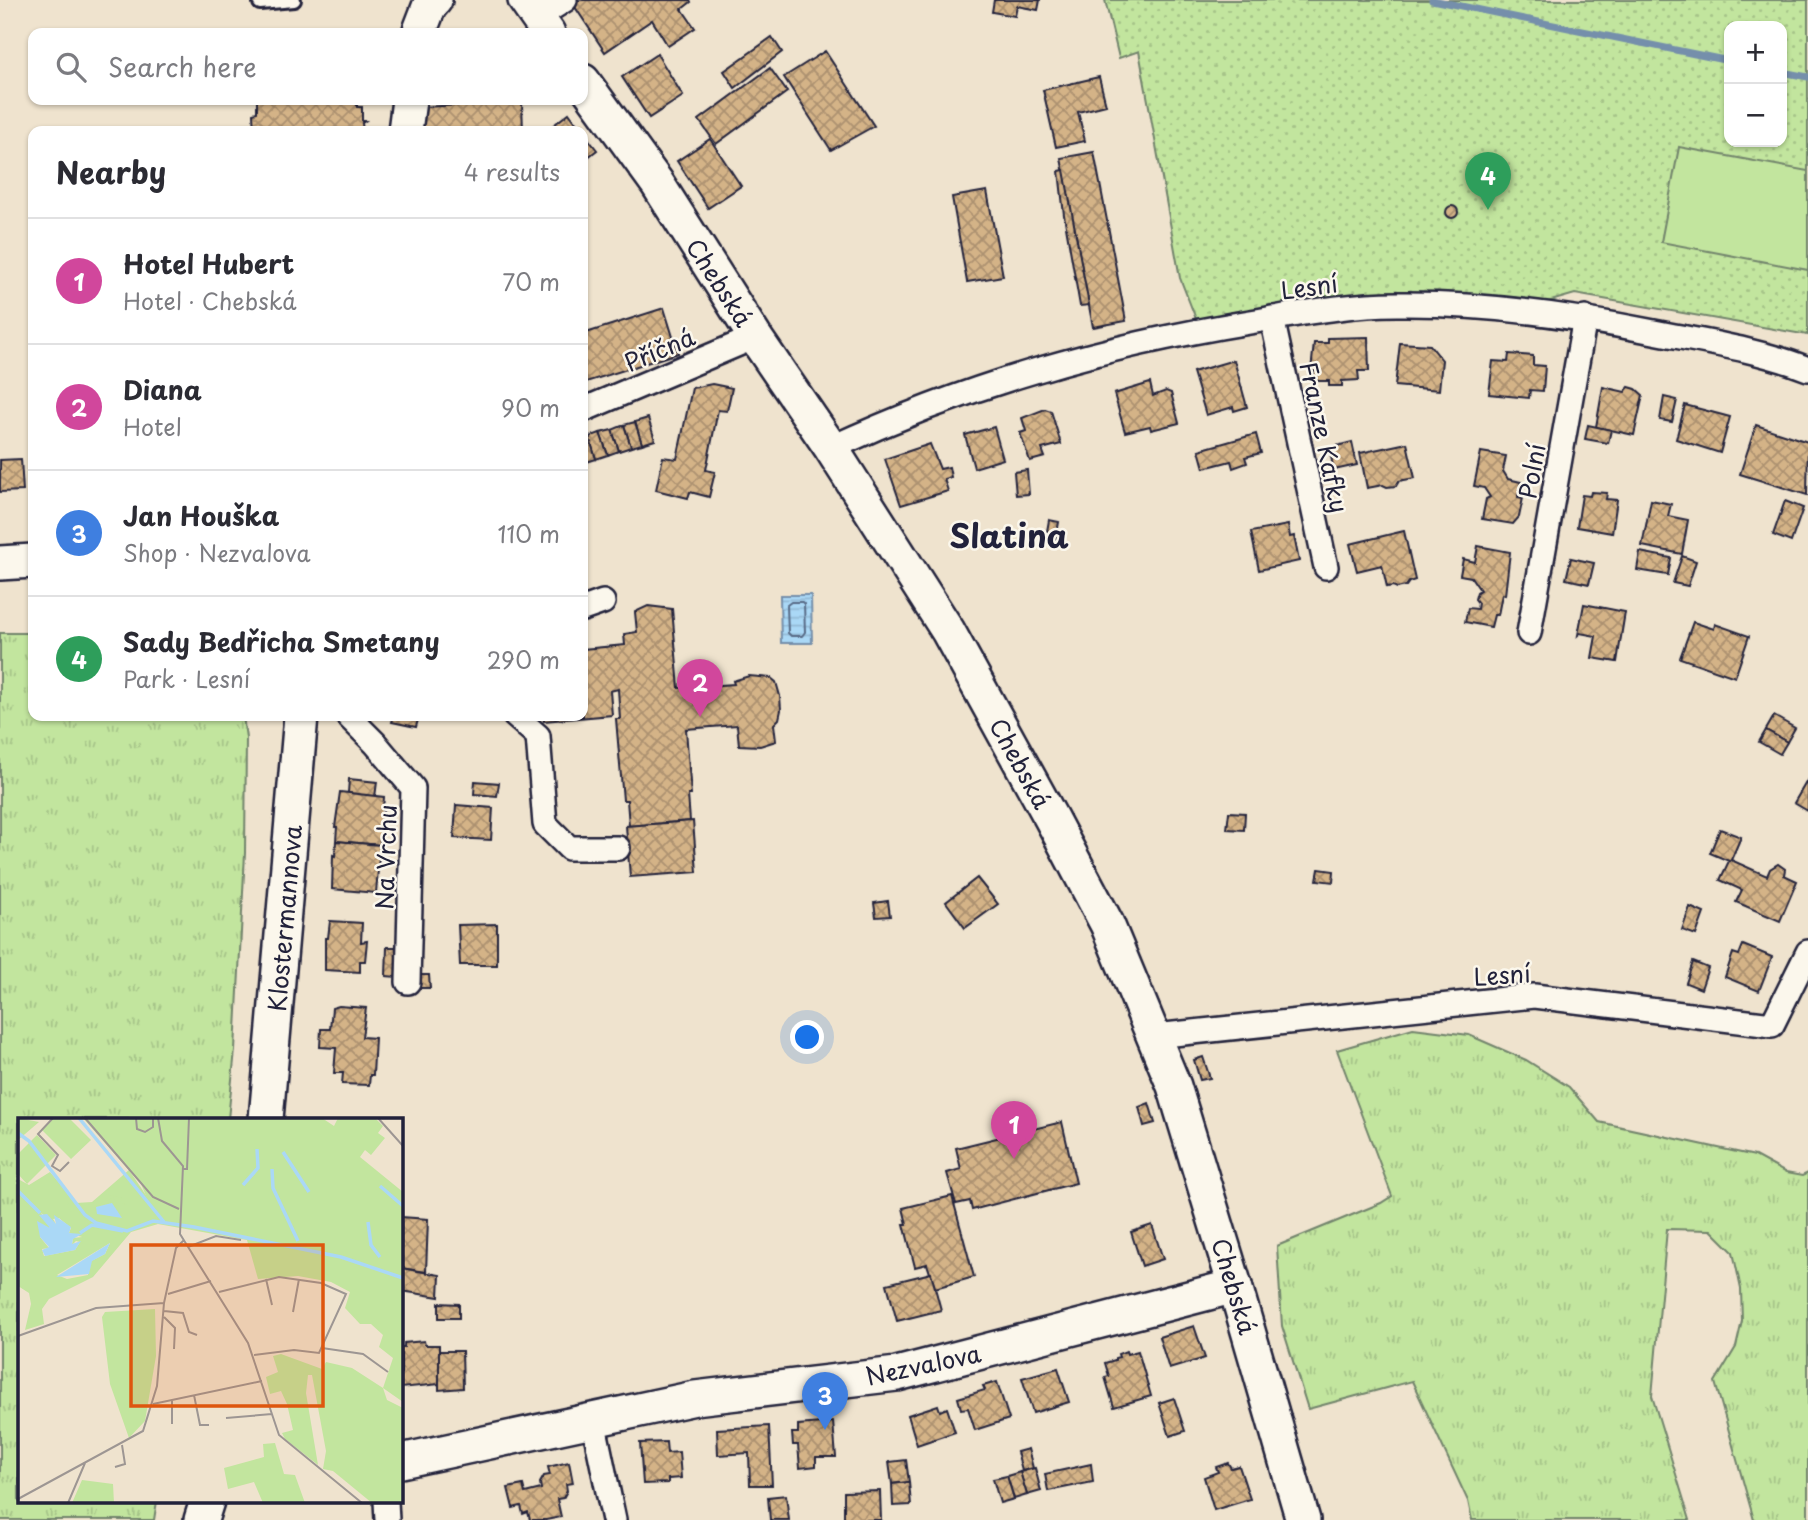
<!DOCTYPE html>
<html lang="en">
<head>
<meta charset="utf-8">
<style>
  :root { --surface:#fff; --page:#f7f7f7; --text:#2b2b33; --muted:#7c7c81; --line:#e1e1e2; --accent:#d1495b }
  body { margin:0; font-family:"Playpen Sans",sans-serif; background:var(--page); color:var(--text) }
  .controls { position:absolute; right:21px; top:21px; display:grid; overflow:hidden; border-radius:14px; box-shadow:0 2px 5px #0004 }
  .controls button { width:63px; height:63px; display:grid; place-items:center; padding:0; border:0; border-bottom:2px solid var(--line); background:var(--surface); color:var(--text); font:35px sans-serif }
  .you { position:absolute; left:808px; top:1038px; width:24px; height:24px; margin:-18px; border:5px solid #fff; border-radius:50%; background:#1a73e8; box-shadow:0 0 0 10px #1a73e833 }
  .badge { display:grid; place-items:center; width:46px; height:46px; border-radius:50%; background:var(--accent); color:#fff; font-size:23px; font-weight:700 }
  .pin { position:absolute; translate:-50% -58px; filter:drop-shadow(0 2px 4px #0008) }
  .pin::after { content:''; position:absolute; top:37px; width:24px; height:21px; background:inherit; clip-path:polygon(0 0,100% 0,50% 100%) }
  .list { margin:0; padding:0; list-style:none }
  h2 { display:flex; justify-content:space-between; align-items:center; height:91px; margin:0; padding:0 28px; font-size:30px }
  h2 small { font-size:23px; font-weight:400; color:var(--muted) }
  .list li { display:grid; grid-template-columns:46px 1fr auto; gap:21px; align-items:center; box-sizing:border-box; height:126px; padding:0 28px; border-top:2px solid var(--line) }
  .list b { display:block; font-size:26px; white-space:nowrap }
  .list p { margin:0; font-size:23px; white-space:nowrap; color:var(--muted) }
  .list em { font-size:23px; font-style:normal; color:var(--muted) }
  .icon { flex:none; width:38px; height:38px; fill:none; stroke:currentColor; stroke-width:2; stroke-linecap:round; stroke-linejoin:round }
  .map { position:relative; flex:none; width:1808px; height:1520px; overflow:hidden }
  .search { position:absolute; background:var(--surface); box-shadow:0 2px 5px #0004; left:28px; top:28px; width:560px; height:77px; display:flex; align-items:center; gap:18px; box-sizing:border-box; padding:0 24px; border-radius:14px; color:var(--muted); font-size:26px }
  .panel { position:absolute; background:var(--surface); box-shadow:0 2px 5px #0004; left:28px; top:126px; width:560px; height:595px; border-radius:14px }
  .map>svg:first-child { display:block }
  .grass { fill:url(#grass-tufts); stroke:#72846c; stroke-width:2 }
  .park { fill:url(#park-dots); stroke:#72846c; stroke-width:2; fill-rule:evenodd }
  .pitch { fill:#c2e59e; stroke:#72846c; stroke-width:2 }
  .water { fill:url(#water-rules); stroke:#748fab; stroke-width:2 }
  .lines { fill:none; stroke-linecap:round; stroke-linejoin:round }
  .shore { stroke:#586b86; stroke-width:2 }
  .stream { stroke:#748fab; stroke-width:7 }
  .building { fill:url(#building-cross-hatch); stroke:#22223b; stroke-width:2 }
  .lane-casing { stroke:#22223b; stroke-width:18 }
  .street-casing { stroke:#22223b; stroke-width:28 }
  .secondary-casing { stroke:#22223b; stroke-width:38 }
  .lane { stroke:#fbf7ec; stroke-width:12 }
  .street { stroke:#fbf7ec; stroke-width:23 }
  .secondary { stroke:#fbf7ec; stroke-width:33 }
  .labels { text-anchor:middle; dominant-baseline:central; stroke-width:5; stroke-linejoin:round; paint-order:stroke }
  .street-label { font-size:24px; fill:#22223b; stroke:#fbf7ec }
  .district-label { font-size:32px; font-weight:bold; fill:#22223b; stroke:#fbf7ec }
  .inset-river { fill:none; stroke:#aad8f6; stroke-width:3.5 }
  .inset-road { fill:none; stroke:#9d9693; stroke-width:2 }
  .view { fill:#de560e; fill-opacity:0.15; stroke:#de560e; stroke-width:3.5 }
  .inset-edge { fill:none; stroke:#22223b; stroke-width:3.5 }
</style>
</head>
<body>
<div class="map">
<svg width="1808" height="1520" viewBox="0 0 1808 1520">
  <defs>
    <pattern id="grass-tufts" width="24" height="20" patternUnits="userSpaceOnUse" patternTransform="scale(1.75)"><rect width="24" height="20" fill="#c2e59e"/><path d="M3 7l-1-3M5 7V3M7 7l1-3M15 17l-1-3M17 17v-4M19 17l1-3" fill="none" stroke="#a6c489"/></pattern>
    <pattern id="park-dots" width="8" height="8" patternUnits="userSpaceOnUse" patternTransform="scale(1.75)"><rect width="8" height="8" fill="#c2e59e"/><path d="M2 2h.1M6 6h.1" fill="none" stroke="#a6c489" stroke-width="1.8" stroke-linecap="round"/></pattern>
    <pattern id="water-rules" width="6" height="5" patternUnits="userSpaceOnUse" patternTransform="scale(1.75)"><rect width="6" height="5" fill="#aad8f6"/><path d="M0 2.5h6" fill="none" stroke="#92b9d4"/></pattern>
    <pattern id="building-cross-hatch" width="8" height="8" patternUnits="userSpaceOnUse" patternTransform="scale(1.75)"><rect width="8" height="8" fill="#d4b387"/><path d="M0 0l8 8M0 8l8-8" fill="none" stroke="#ac9170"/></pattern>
  </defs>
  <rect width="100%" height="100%" fill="#efe3ce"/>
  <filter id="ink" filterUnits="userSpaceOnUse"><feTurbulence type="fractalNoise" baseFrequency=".0143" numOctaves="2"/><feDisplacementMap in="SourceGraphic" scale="14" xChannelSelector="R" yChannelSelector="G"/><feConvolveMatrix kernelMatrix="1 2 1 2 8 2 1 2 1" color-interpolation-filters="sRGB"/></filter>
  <g filter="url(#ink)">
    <g class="grass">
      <polygon points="0,633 33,633 33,716 243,716 246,738 245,853 235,1050 228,1119 19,1119 19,1501 157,1501 154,1520 0,1520"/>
      <polygon points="1413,1028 1469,1035 1526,1060 1569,1087 1599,1122 1755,1156 1786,1173 1802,1176 1808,1173 1808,1520 1754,1520 1715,1382 1736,1347 1742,1321 1741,1289 1733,1252 1711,1230 1667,1229 1652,1396 1690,1520 1472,1520 1468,1501 1412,1381 1308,1409 1282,1326 1277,1246 1381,1203 1392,1196 1337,1050"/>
    </g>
    <path class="park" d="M1105 0H1808V335L1575 294 1544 303 1402 293 1284 305 1196 319 1180 278 1139 51 1119 58ZM1729 26H1782V142H1729Z"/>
    <polygon class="pitch" points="1679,147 1808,171 1808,270 1661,242"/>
    <polygon class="water" points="780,595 811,595 812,643 781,643"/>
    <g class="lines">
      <polygon class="shore" points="791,602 802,602 804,604 805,632 802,636 791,636 788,633 787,605"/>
      <g class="stream">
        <polyline points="1432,0 1729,61"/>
        <polyline points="1782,72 1808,77"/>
      </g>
    </g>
    <g class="building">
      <polygon points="579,0 690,0 691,2 682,9 695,28 668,46 652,20 605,52 573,4"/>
      <polygon points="994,0 1040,0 1038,10 1017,6 1015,16 992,12"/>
      <polygon points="772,37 782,52 735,88 724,71"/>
      <polygon points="825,51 874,126 831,150 784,77"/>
      <polygon points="657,54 683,96 649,118 622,77"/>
      <polygon points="770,68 787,92 716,144 699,120"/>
      <polygon points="1099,77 1106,105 1078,112 1085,141 1056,147 1043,90"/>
      <polygon points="257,100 357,100 357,107 362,107 362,121 365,121 362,123 363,131 254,131 253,113 257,112"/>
      <polygon points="522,102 523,131 418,131 421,107"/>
      <polygon points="569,113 582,131 546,131"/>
      <polygon points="583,132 597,150 583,161"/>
      <polygon points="710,139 741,186 708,208 677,161"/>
      <polygon points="1094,152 1126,321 1093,327 1061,158"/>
      <polygon points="1064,170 1089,305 1080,306 1064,215 1059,171"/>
      <polygon points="987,191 1003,276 967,282 952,197"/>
      <circle cx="1452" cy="212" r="6"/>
      <polygon points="664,308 678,353 583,383 583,334"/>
      <polygon points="1368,337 1369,371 1358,371 1359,380 1342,381 1342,386 1329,386 1329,381 1314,381 1314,371 1311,371 1314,343 1328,343 1328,338"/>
      <polygon points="1400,343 1430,345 1442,360 1439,390 1395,386"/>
      <polygon points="1509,354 1533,356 1533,365 1545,366 1543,391 1530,390 1529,398 1489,394 1493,361 1508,362"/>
      <polygon points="1234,360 1247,407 1234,411 1233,407 1206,415 1193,372"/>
      <polygon points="1150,383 1153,396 1166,391 1171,393 1179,423 1151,430 1150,426 1125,432 1114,394"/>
      <polygon points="712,384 732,388 727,411 718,410 706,470 715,472 709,497 690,492 688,498 656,490 663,457 677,459 692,388"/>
      <polygon points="1603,387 1625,392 1629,387 1636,389 1643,395 1634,435 1596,427"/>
      <polygon points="1664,397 1677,400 1672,422 1660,420"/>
      <polygon points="1685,405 1730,417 1720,453 1676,439"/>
      <polygon points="1045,409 1051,411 1061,444 1042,449 1045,457 1030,461 1020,433 1026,431 1022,418"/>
      <polygon points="648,418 655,440 642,444 635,422"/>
      <polygon points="635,422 642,444 631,447 624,425"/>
      <polygon points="624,425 631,447 619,451 612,430"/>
      <polygon points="1588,425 1611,430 1608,443 1585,439"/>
      <polygon points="1756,425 1808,442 1807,495 1740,474"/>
      <polygon points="994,427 1003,459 974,468 965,435"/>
      <polygon points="612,430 619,451 608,455 600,433"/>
      <polygon points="600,433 608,455 596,459 589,437"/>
      <polygon points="1256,434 1261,453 1245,457 1247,463 1233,468 1231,461 1204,468 1199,450"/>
      <polygon points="589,437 596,459 584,463 583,439"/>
      <polygon points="1352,442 1357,465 1334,470 1329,448"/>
      <polygon points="1407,443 1415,478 1399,481 1396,486 1387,487 1383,485 1367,488 1360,453"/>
      <polygon points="930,444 940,469 949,467 951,477 944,479 948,491 901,505 885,459"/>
      <polygon points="1481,452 1506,456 1503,471 1508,479 1521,482 1518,497 1523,498 1519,517 1513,524 1482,519 1486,499 1490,497 1484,488 1474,486"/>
      <polygon points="21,459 23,491 0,492 0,460"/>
      <polygon points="1027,470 1029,494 1016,495 1014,472"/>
      <polygon points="1591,492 1607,493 1606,499 1617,500 1612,533 1577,527 1582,495 1590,496"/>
      <polygon points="1651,500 1671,504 1668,516 1688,520 1682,554 1642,546"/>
      <polygon points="1785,501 1803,508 1791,542 1773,535"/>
      <polygon points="1049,520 1059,522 1056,539 1046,537"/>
      <polygon points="1288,525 1290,537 1294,536 1299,561 1259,570 1251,532"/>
      <polygon points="1404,531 1415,580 1409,582 1406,586 1397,588 1393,586 1387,587 1382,565 1357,571 1350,544"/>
      <polygon points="1478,546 1510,552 1505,595 1502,594 1498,615 1494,615 1491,627 1465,622 1468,608 1477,609 1478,603 1475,599 1477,592 1480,590 1471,577 1460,575 1463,559 1475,562"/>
      <polygon points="1640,552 1671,558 1668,575 1637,570"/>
      <polygon points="1682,556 1696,561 1688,586 1673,583"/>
      <polygon points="1571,558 1594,563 1589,584 1566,579"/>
      <polygon points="1584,604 1625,612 1617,662 1592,658 1596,636 1580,633 1578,635"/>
      <polygon points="648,606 672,609 679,688 734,684 733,681 749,676 771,678 776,682 780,696 781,710 779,719 774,724 776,741 760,746 739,745 737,725 686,729 691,795 688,795 690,821 629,826 627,800 623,800 616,719 620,719 618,689 610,691 612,715 544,721 543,716 583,716 583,649 625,645 624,634 637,632 635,612"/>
      <polygon points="1693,622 1714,629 1715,624 1749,636 1735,677 1680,658"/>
      <polygon points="394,716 419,716 416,727 392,722"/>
      <polygon points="1774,716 1795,728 1787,742 1766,730"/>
      <polygon points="1766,730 1787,742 1780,754 1759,742"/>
      <polygon points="349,779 377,782 375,797 348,793"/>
      <polygon points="1808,779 1808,811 1794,803"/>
      <polygon points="475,781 499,783 497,796 474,794"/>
      <polygon points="340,792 384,797 380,845 336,841 337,827 335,827"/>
      <polygon points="456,805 493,808 491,840 454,838"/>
      <polygon points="1229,812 1245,813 1244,830 1227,829"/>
      <polygon points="693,821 697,872 630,877 626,826"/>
      <polygon points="1720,829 1741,837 1731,860 1767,876 1770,869 1778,864 1785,869 1784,875 1797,881 1780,921 1736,902 1742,890 1720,880 1729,861 1710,853"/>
      <polygon points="336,841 380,845 376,893 332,889 333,855 335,856"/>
      <polygon points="1319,869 1334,871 1333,882 1317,880"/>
      <polygon points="977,878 998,904 965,928 946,902"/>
      <polygon points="888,901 890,916 876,917 874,903"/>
      <polygon points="1690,907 1704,913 1696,935 1682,930"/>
      <polygon points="330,921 362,923 361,942 367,941 365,961 360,961 360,972 325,970 325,938 328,938"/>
      <polygon points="497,924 497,965 460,965 458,925"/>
      <polygon points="1743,945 1772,957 1759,991 1725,977 1733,953 1739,955"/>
      <polygon points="387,947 398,947 397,977 386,976"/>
      <polygon points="1693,962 1708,968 1701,989 1686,983"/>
      <polygon points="419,975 429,975 430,988 419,988"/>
      <polygon points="339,1006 366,1008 362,1037 375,1038 373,1075 370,1075 369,1085 342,1084 343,1073 334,1073 336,1048 320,1047 321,1029 330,1029 332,1008"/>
      <polygon points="1203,1057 1210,1078 1200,1080 1194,1060"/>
      <polygon points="1149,1103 1155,1123 1144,1126 1139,1107"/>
      <polygon points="1062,1122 1076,1183 972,1210 970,1201 956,1204 947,1173 961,1169 956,1148"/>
      <polygon points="952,1196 974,1277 935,1288 927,1264 915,1267 904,1224 907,1224 903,1208"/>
      <polygon points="401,1217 428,1219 426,1272 401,1268"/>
      <polygon points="1152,1225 1163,1259 1142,1266 1131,1232"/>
      <polygon points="401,1268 440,1275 439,1297 401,1291"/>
      <polygon points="931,1273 941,1310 897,1321 887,1284"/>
      <polygon points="439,1303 459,1304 459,1318 439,1318"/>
      <polygon points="1194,1326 1205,1358 1169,1369 1159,1337"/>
      <polygon points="424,1341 425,1345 439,1345 439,1384 401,1388 401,1347 404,1347 404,1343"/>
      <polygon points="439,1351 462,1351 463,1388 439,1390"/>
      <polygon points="1126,1351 1127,1354 1138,1351 1151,1396 1114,1407 1105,1377 1109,1376 1105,1363 1115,1360 1115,1358 1119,1357 1118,1354"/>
      <polygon points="1058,1368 1069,1402 1033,1413 1022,1378"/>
      <polygon points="997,1382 1009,1419 975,1430 968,1408 961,1409 958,1398 985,1390 983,1386"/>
      <polygon points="1174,1398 1185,1431 1170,1436 1159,1403"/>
      <polygon points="938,1405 940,1411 947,1408 955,1432 917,1445 908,1415"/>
      <polygon points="833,1422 836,1457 816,1457 816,1466 800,1468 798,1445 793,1445 792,1433 798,1433 798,1425"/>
      <polygon points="769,1426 772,1485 750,1485 749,1453 718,1455 717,1429"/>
      <polygon points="666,1442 667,1453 679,1452 681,1478 668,1479 668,1483 643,1484 640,1443"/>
      <polygon points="1028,1449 1033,1468 1022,1471 1017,1452"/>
      <polygon points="906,1460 909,1482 892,1484 889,1462"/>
      <polygon points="569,1462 573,1483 566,1484 567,1491 563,1498 557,1499 561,1517 546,1520 530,1520 528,1512 523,1514 521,1506 513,1508 508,1488 523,1485 525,1493 541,1489 540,1483 544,1476 550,1475 548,1467"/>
      <polygon points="1228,1463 1231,1468 1239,1466 1250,1499 1214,1510 1204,1477 1218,1472 1216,1467"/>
      <polygon points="1091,1464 1093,1482 1048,1491 1045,1474"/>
      <polygon points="1035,1468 1041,1491 1027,1495 1020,1472"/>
      <polygon points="1020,1472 1027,1495 1014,1499 1007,1476"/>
      <polygon points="1007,1476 1014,1499 1000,1503 993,1479"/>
      <polygon points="909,1482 911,1505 893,1506 892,1484"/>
      <polygon points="880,1491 881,1520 844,1520 844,1492"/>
      <polygon points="786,1495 789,1520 770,1520 768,1497"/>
    </g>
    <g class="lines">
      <defs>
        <polyline id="lane" points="260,3 294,0"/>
        <g id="street">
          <polyline points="538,17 565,0"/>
          <polyline points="1272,318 1326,567"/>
          <polyline points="583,410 755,337"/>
          <path d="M831 448C967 385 1103 346 1250 322 1299 314 1347 304 1397 304 1484 303 1569 315 1654 332 1705 342 1760 350 1808 369"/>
          <polyline points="583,609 603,602"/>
          <polyline points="1529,633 1585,318"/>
          <polyline points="348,716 375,743 413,788 408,982"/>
          <polyline points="515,716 538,736 545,824 569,848 618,848"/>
          <polyline points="1155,1036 1534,996 1772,1025 1808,952"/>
          <polyline points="593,1420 614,1520"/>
          <polyline points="386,1501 387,1520"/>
        </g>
        <g id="secondary">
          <polyline points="525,0 548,33"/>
          <polyline points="419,33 429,7 435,0"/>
          <polyline points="583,81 657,183 755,337 831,448 948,631 1051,818 1107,924 1174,1086 1235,1286 1303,1520"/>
          <polyline points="405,131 409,100"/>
          <polyline points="0,563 33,561"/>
          <polyline points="266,1119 301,716"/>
          <polyline points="401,1461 695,1398 897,1374 1235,1286"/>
          <polyline points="201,1520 207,1501"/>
        </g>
      </defs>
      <use href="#lane" class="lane-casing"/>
      <use href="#street" class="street-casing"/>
      <use href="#secondary" class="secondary-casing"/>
      <use href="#lane" class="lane"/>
      <use href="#street" class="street"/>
      <use href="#secondary" class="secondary"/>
    </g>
  </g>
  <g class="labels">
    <g class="street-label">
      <text transform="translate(720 282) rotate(57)">Chebská</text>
      <text transform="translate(1309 286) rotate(-8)">Lesní</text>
      <text transform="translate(659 349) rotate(-23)">Příčná</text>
      <text transform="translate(1325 437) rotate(78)">Franze Kafky</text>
      <text transform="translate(1531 471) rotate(-80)">Polní</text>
      <text transform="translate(1021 763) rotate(61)">Chebská</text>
      <text transform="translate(385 857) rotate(-88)">Na Vrchu</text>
      <text transform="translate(284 918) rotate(-85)">Klostermannova</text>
      <text transform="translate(1502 974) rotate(-4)">Lesní</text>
      <text transform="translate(1235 1286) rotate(73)">Chebská</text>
      <text transform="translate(923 1364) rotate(-12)">Nezvalova</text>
    </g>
    <g class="district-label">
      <text x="1009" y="535">Slatina</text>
    </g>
  </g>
  <g transform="translate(18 1118)">
    <rect width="385" height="385" fill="#efe3ce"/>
    <path d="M137 191 138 238 127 303 111 320 92 266 84 199 87 194ZM263 236 304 251 308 244 334 250 365 270 369 282 385 290V385H354L315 353 305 351 308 333 294 257H290L288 275 300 347 267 321 264 315 275 312 269 286 263 273 252 276 248 259 260 254 255 238ZM257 325 266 356 277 357 287 385H245L236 364 210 371 206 350 246 339 245 326ZM64 362 95 366 96 385H54Z" fill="#c2e59e"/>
    <path d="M0 0 21 4 0 22ZM111 52 136 89 140 106 113 114 75 159 31 181 24 191 26 206 7 212 13 186 11 175 0 168V61L11 67 32 54 58 85 74 84ZM23 95 38 106 35 101 41 100 53 110 51 115 64 119 55 120 54 127 58 123 62 124 57 132 26 138 24 131 31 130 22 119 32 110ZM92 125 87 136 73 143 70 157 49 161 39 157Z" fill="#c2e59e" fill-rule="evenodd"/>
    <path d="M87 76 104 80 103 84 110 88H101L95 79 77 89 74 96 52 93 49 85 72 87ZM94 110 107 113 89 125 64 127 66 111Z" fill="#c2e59e"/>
    <path d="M65 0H304L316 8 320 0H357L365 8 360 15 367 20 353 37 347 32 342 39 385 74V284L365 270 375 240 361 229 365 217 353 206H342L327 190 332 174 313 164 280 158 240 161 229 122 140 106 123 66Z" fill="#c2e59e"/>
    <path d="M36 0H51L73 22 53 41 24 12ZM19 17 38 37 9 66 0 56V36Z" fill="#c2e59e"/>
    <path d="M94 85 104 100 79 96 78 89ZM29 96 38 106 36 97 53 109 51 115 64 116 55 121 54 126 63 123 57 132 27 138 24 132 31 129 22 119 19 103 32 110 21 97ZM92 125 87 136 74 143 71 156 38 159Z" fill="#aad8f6"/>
    <path class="inset-river" d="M61 0 146 104M0 15 11 23 67 97 78 105 109 113 135 103 176 109 323 139 385 160M265 34 291 74M254 51 255 70 280 123M225 67 240 50 239 31M362 68 385 88M0 73 22 95M350 104 353 127 362 139M62 115 74 107 105 113"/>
    <path class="inset-road" d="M35 0 20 16 40 37 34 48 42 53 51 44M67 0 135 79 161 91M118 0 119 11 127 14 135 9V0M140 0 144 23 165 48 162 116 230 225 261 317 344 385M360 0 385 28M165 51H169L171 0M170 129 198 118 223 122M248 161 254 187M201 174 261 159 303 165 328 176 301 235 276 232 236 237M150 176 193 163M146 193 165 195 171 214 179 217M275 194 281 161M146 199 157 210 156 231M0 218 78 190 146 185M304 230 345 236 370 254M176 277 182 307H191M154 282V306M135 286 244 263M208 300 254 296M97 349 107 346 104 327M0 381 125 313 139 268 146 185 158 130 166 122M50 385 67 345"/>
    <path class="view" d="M113 127H305V288H113Z"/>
    <rect width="385" height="385" class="inset-edge"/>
  </g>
</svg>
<div class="controls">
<button>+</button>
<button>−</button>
</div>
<div class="you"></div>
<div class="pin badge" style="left:1014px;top:1159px;background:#d1479c">1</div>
<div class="pin badge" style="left:700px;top:717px;background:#d1479c">2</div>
<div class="pin badge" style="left:825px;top:1430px;background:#3f7fe0">3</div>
<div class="pin badge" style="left:1488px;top:210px;background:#2e9e5b">4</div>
<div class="search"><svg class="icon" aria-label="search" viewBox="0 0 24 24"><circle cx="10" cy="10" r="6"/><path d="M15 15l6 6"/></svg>Search here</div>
<section class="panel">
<h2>Nearby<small>4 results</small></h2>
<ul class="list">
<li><span class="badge" style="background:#d1479c">1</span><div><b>Hotel Hubert</b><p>Hotel · Chebská</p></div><em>70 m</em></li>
<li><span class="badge" style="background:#d1479c">2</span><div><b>Diana</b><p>Hotel</p></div><em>90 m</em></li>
<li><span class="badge" style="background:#3f7fe0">3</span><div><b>Jan Houška</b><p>Shop · Nezvalova</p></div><em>110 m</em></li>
<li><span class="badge" style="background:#2e9e5b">4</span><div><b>Sady Bedřicha Smetany</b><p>Park · Lesní</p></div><em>290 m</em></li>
</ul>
</section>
</div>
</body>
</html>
